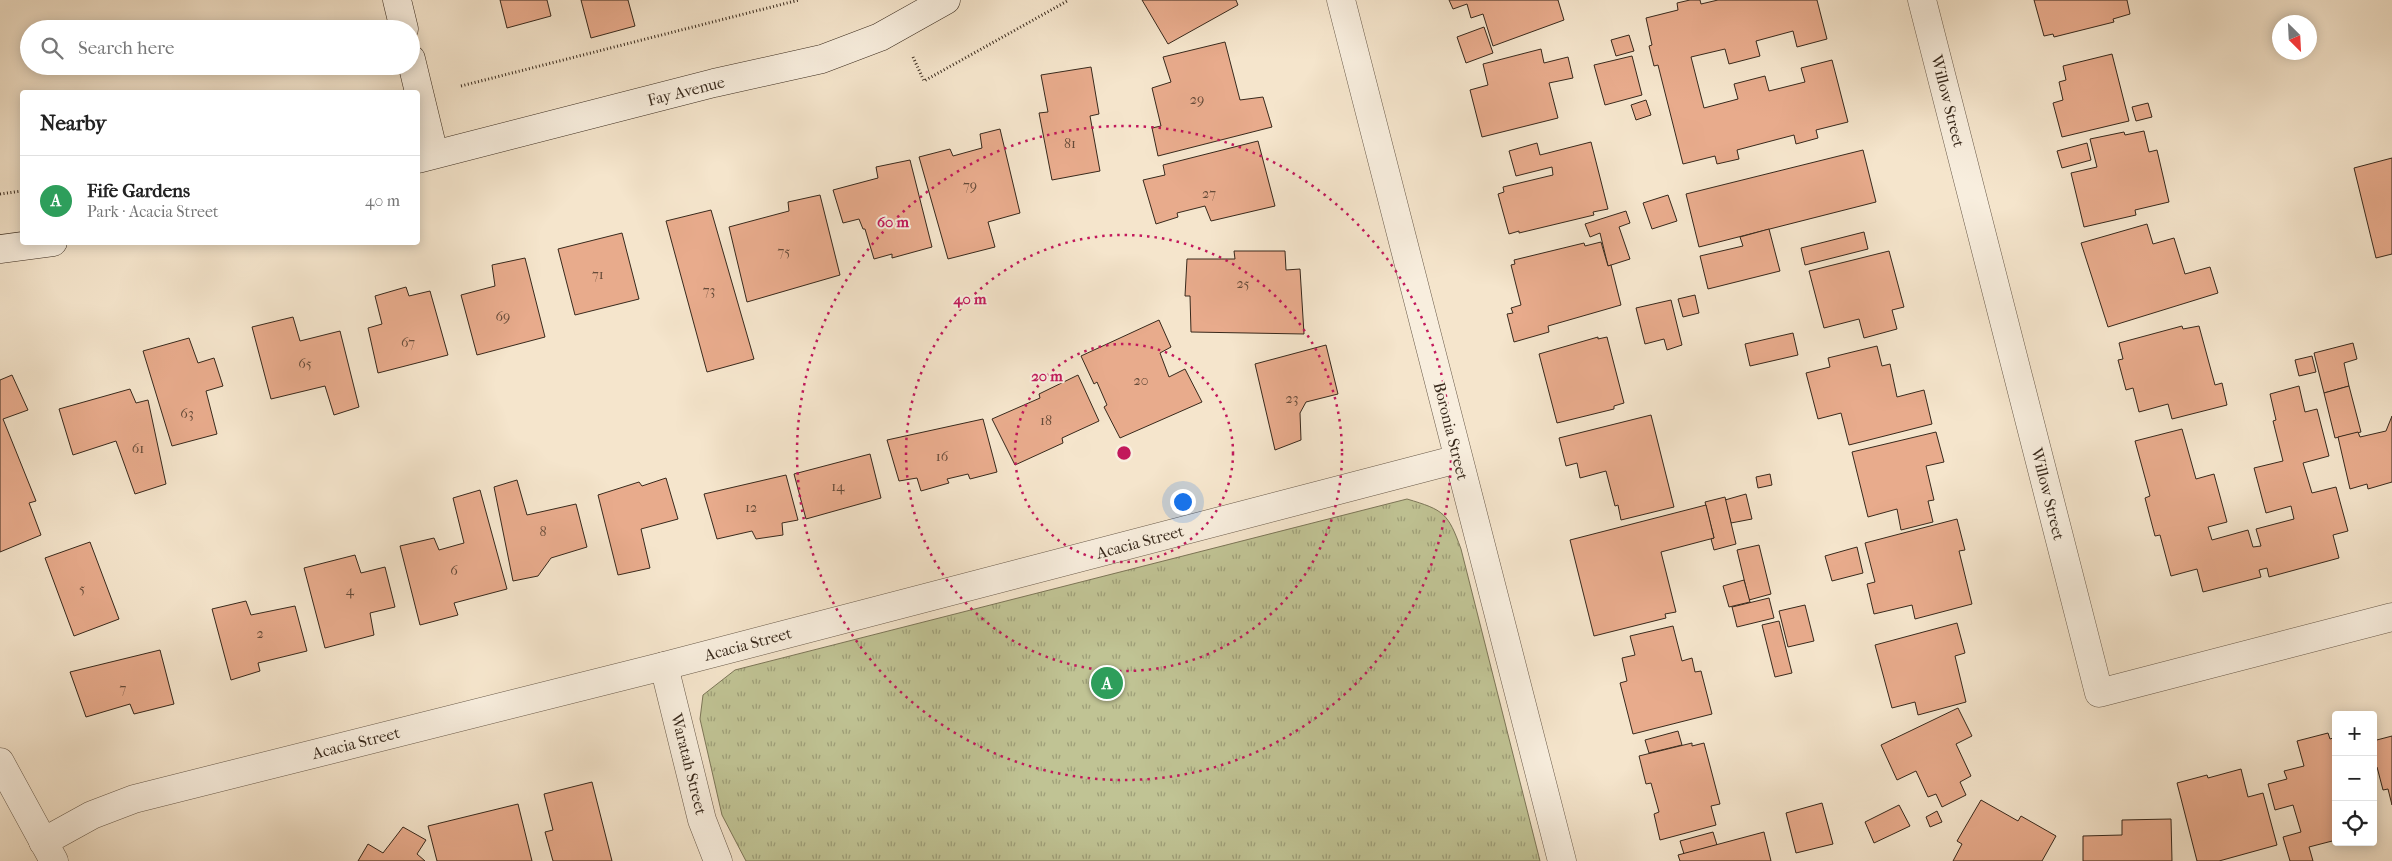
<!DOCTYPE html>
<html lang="en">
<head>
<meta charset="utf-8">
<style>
  :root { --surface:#fff; --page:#f2f2f2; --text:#222; --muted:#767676; --line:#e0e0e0; --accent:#8f2418 }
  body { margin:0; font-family:"IM FELL French Canon",serif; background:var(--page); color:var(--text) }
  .controls { position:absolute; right:15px; bottom:15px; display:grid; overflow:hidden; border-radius:5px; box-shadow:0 2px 12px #0003 }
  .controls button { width:45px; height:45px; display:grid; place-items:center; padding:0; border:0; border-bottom:1px solid var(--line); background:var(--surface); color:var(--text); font:25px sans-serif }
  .compass { position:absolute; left:2272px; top:15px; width:45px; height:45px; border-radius:50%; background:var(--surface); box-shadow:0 2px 12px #0003; rotate:156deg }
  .you { position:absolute; left:1182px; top:501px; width:18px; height:18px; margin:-12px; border:4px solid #fff; border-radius:50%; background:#1a73e8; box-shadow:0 0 0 8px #1a73e833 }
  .badge { display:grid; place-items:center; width:32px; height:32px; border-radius:50%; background:var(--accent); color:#fff; font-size:16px; font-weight:700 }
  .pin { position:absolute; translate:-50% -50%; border:2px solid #fff; box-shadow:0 1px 5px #0006 }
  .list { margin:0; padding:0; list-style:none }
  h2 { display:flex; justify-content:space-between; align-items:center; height:65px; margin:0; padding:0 20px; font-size:21px }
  h2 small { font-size:16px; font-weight:400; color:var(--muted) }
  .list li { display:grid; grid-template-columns:32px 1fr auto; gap:15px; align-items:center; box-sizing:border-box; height:90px; padding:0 20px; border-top:1px solid var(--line) }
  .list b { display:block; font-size:19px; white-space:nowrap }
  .list p { margin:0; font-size:16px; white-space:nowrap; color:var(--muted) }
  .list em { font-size:16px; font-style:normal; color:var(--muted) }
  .icon { flex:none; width:28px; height:28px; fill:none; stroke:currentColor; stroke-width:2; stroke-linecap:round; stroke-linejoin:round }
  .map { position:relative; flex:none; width:2392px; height:861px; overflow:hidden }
  .search { position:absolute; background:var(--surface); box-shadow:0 2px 12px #0003; left:20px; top:20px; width:400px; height:55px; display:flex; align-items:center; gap:12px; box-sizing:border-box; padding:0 18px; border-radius:28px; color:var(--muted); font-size:19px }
  .panel { position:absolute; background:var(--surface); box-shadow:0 2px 12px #0003; left:20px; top:90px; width:400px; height:155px; border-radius:5px }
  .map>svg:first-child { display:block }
  .park { fill:url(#park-tufts); stroke:#7c7658 }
  .building { fill:#e8ab8c; stroke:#38291c }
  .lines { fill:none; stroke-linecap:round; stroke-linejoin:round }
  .street-casing { stroke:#675848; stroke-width:29 }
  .secondary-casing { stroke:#38291c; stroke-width:29 }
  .path { stroke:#38291c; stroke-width:3; stroke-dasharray:1 2.5; stroke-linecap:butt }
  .street { stroke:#f8eede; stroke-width:28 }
  .secondary { stroke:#f8eede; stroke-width:28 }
  .ring { fill:none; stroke:#c2185b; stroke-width:2.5; stroke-dasharray:2.5 5 }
  .labels { text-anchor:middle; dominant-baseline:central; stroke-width:4; stroke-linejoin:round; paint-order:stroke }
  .number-label { font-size:14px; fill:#644a38 }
  .street-label { font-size:16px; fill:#38291c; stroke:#f8eede }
  .centre { fill:#c2185b; stroke:#f8eede; stroke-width:2.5 }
  .ring-label { font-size:15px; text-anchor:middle; font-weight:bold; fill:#c2185b; stroke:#f8eede; stroke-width:4; stroke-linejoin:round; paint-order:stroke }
</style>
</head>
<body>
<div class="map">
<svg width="2392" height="861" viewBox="0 0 2392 861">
  <defs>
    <pattern id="park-tufts" width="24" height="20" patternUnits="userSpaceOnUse" patternTransform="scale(1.25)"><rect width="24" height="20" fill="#c0c394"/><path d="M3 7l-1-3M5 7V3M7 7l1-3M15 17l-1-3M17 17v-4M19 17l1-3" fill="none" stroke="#9d9e78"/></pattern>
  </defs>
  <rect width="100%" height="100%" fill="#f5e5cc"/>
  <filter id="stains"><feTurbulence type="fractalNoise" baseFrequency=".004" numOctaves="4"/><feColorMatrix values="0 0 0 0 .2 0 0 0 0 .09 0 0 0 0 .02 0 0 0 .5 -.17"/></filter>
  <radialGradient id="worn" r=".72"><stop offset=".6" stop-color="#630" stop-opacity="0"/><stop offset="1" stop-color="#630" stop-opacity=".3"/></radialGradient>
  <path class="park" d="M1407 499C1444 510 1448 513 1461 549L1540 861H746L722 815 700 719 703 695 735 670Z"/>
  <g class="building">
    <polygon points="500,0 547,0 551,16 507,28"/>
    <polygon points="581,0 628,0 635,26 591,38"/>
    <polygon points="1142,0 1236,0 1238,5 1168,44"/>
    <polygon points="1449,0 1558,0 1564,20 1493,46 1483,14 1471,18 1467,4 1453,9"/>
    <polygon points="1690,0 1700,0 1701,4 1718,0 1817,0 1827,39 1797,47 1793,31 1756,41 1760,56 1729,64 1725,49 1691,57 1704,108 1738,99 1734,84 1765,76 1769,91 1805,82 1801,68 1832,60 1848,122 1816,130 1818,138 1796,144 1794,135 1737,150 1739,159 1717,164 1715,156 1683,164 1658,65 1654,66 1649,46 1652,45 1646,18 1678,10 1677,3"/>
    <polygon points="2034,0 2127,0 2130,14 2113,19 2114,22 2054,37 2053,34 2044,36"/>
    <polygon points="1484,27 1493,53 1466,63 1457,37"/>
    <polygon points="1629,35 1634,51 1616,56 1611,40"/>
    <polygon points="1225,42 1240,100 1263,97 1272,127 1158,156 1152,128 1161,126 1152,88 1171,82 1163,57"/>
    <polygon points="1541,49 1544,63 1568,57 1573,78 1549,83 1558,118 1482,137 1470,90 1488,85 1483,64"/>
    <polygon points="2112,54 2129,121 2062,137 2053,103 2063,100 2059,82 2066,80 2063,66"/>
    <polygon points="1632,56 1642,95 1605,105 1594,65"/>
    <polygon points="1091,67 1099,114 1090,116 1100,171 1052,180 1039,113 1048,112 1041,75"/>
    <polygon points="1646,100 1651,115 1636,120 1631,105"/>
    <polygon points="2148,103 2152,117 2136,121 2132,107"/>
    <polygon points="1000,129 1020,213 988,222 995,247 948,259 919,157 950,149 953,156 982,148 980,134"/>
    <polygon points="2144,131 2149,152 2157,150 2169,202 2135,210 2136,215 2084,227 2071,173 2097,167 2090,139 2124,132 2125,135"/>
    <polygon points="1258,141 1275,206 1211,221 1205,206 1177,213 1178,217 1156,224 1143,180 1165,175 1163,165"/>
    <polygon points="1591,142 1608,209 1593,212 1594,215 1519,233 1519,231 1509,234 1498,194 1504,192 1503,187 1553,175 1552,167 1516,176 1509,151 1537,143 1540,155"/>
    <polygon points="2087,143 2091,160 2062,168 2057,151"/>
    <polygon points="1863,150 1876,202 1699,247 1686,194"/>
    <polygon points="2392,158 2392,254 2376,258 2354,168"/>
    <polygon points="910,160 932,247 892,258 892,254 874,259 865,229 863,229 859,219 843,223 833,190 878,178 876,167"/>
    <polygon points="820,195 840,275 747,302 729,227 789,211 788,202"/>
    <polygon points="1668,195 1677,221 1652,229 1643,203"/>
    <polygon points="711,210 754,359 707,372 666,221"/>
    <polygon points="1626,211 1630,223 1619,227 1630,259 1608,266 1600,233 1590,237 1585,224"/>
    <polygon points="2147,224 2153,244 2174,238 2185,274 2210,267 2218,293 2108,327 2081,243"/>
    <polygon points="1769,229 1780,271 1708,289 1700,256 1743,246 1740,237"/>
    <polygon points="1864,232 1868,249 1805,265 1801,248"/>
    <polygon points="622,233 639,299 575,315 558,249"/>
    <polygon points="1601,242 1608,266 1611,265 1621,305 1548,326 1549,332 1514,342 1507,314 1513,313 1511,308 1521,305 1511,265 1515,264 1514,260 1584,243 1585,246"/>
    <polygon points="1234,251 1285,251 1286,270 1300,269 1304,334 1191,332 1190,296 1185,296 1187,259 1235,259"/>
    <polygon points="1889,251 1904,307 1892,310 1897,329 1864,338 1859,319 1824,328 1809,271"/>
    <polygon points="525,258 545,337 477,355 461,295 495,286 492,265"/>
    <polygon points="406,287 409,296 430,291 448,355 378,373 368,328 382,324 375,296"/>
    <polygon points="1695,295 1699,313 1683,317 1678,299"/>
    <polygon points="1671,300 1682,345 1667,350 1664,339 1645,344 1636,308"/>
    <polygon points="293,317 300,341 340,331 359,407 334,415 325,386 271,399 252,327"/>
    <polygon points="1159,320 1171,347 1160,353 1169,377 1185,369 1202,402 1120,438 1104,407 1107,405 1097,382 1094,384 1081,356"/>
    <polygon points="2182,326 2183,329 2199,326 2215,385 2222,383 2227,405 2172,419 2168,404 2139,412 2133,388 2126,390 2118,360 2123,359 2119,343"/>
    <polygon points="1793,333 1798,355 1750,366 1745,344"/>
    <polygon points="1598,337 1598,339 1607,337 1624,403 1614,406 1614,409 1557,423 1539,354"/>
    <polygon points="189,338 198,363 214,358 223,386 206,391 217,434 172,446 143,351"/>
    <polygon points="2353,343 2357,359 2344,363 2349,386 2324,393 2314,353"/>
    <polygon points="1326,345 1338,394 1306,402 1300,413 1301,440 1275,450 1255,364"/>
    <polygon points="1877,346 1882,366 1890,364 1897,397 1924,390 1932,424 1849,445 1841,413 1818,419 1806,373 1830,367 1828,358"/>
    <polygon points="2312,356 2316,372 2299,376 2295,360"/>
    <polygon points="12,375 28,410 3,419 36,501 29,503 41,535 0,552 0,380"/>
    <polygon points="1078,375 1099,421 1062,438 1063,443 1015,465 992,419 1040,398 1039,394"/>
    <polygon points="2299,386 2305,412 2317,409 2329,456 2303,463 2312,493 2336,487 2348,531 2333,535 2339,558 2269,577 2267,568 2259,570 2261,577 2203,592 2197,569 2171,576 2160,535 2155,536 2145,498 2150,496 2135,441 2182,429 2196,479 2214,474 2227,522 2208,527 2212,540 2248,530 2253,547 2261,546 2256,529 2294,519 2291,506 2266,513 2254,468 2283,461 2273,421 2276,420 2270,394"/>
    <polygon points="2349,386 2361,432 2335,438 2324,393"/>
    <polygon points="130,389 136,403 148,400 166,484 135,494 116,441 73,455 59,409"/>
    <polygon points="1651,415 1674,507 1621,520 1618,505 1615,506 1606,471 1580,478 1577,463 1566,466 1559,438"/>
    <polygon points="2392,416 2392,482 2368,489 2367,484 2350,489 2338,437 2358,432 2360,437 2386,431"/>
    <polygon points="983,419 997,472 970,479 968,474 947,479 949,483 921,491 917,478 899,481 887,440"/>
    <polygon points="1936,432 1944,462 1926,466 1934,500 1928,501 1933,522 1901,530 1897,509 1868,517 1852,452"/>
    <polygon points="870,454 881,498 806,519 794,474"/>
    <polygon points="1770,474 1772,485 1758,488 1756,477"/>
    <polygon points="786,475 798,520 782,523 783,535 756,539 752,531 717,539 704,494"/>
    <polygon points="666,478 678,519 641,529 650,568 618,575 598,495 639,482 642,486"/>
    <polygon points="517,480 527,515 576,504 587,547 551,558 538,576 513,581 494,487"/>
    <polygon points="480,490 507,589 454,603 458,615 420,625 400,546 434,538 439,550 464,543 453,498"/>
    <polygon points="1746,494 1752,519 1731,523 1725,500"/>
    <polygon points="1725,497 1736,544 1714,550 1711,539 1714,538 1705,502"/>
    <polygon points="1706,505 1714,538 1661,552 1676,612 1665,614 1666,618 1594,636 1570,540"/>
    <polygon points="1957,519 1965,550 1959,551 1972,604 1915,619 1912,605 1874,614 1867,584 1875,582 1865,543"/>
    <polygon points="90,542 119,619 74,636 45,558"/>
    <polygon points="1759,545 1771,594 1749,600 1737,550"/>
    <polygon points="1857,547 1863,573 1832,581 1825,556"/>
    <polygon points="355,555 361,573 385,567 395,607 370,613 374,635 325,648 304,568"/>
    <polygon points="1744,580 1750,602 1729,607 1723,586"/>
    <polygon points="1769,598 1774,618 1737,627 1732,607"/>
    <polygon points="246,601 251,615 295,606 307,651 258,663 260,671 231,680 212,609"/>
    <polygon points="1805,605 1814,641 1788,647 1779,611"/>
    <polygon points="1779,621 1792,673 1775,677 1762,625"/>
    <polygon points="1957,623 1965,653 1955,656 1966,702 1918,715 1915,702 1892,708 1875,645"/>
    <polygon points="1673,626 1682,661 1692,658 1695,672 1701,671 1712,714 1633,734 1620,683 1627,681 1622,658 1635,655 1630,636"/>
    <polygon points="160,650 174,704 134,714 130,704 86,717 70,672"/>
    <polygon points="1958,708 1972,736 1956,744 1971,776 1960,782 1966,795 1942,807 1936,794 1928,797 1916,771 1897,780 1881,745"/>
    <polygon points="1678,731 1682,745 1649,753 1645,740"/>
    <polygon points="2328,733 2330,739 2336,737 2336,840 2309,847 2313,861 2290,861 2283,837 2301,832 2293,805 2275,810 2268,784 2287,779 2284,771 2304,766 2297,741"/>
    <polygon points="2392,736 2392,805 2388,789 2383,790 2377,767 2373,767 2373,741"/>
    <polygon points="1692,743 1692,746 1704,743 1720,804 1711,806 1716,825 1660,840 1654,814 1659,812 1651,783 1646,784 1639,756"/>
    <polygon points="2241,769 2248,797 2263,793 2277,845 2219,861 2197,861 2177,783 2207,775 2208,778"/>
    <polygon points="592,782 612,861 553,861 545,832 553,830 544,794"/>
    <polygon points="1981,800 2018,821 2021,816 2056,836 2042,861 1953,861 1962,844 1957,841"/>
    <polygon points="1822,803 1833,844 1796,853 1786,813"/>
    <polygon points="518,804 532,861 437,861 428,826"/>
    <polygon points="1899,805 1910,826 1874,843 1865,822"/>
    <polygon points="1937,811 1942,822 1930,827 1926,817"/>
    <polygon points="2171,819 2172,861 2083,861 2083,836 2122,835 2122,820"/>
    <polygon points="403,827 426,840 417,854 425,861 358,861 368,844 383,853"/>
    <polygon points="1713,832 1717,845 1684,854 1680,841"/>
    <polygon points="1764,832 1771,861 1680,861 1678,855"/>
  </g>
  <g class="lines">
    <defs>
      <g id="street">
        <polyline points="1341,0 1562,861"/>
        <polyline points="1922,0 2099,693 2392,617"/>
        <polyline points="664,666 702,820 718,861"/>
        <polyline points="0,762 54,861"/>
        <polyline points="43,842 92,815 134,799 664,666 1458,459"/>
      </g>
      <g id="secondary">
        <polyline points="397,0 404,29"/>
        <polyline points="411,59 434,154"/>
        <polyline points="418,159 714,83 822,59 880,37 946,0"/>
        <polyline points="0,249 53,242"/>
      </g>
    </defs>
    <use href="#street" class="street-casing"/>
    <use href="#secondary" class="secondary-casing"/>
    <g class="path">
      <polyline points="913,57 924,81 1069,0"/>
      <polyline points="461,86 799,0"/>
      <polyline points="0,194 22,191"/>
    </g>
    <use href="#street" class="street"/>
    <use href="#secondary" class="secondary"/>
  </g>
  <g class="ring">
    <circle cx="1124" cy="453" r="109"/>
    <circle cx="1124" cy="453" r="218"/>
    <circle cx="1124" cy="453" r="327"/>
  </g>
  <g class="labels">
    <g class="number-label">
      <text x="1197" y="99">29</text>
      <text x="1070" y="143">81</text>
      <text x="970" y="185">79</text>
      <text x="1209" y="193">27</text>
      <text x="784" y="251">75</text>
      <text x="598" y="274">71</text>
      <text x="1243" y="283">25</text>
      <text x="709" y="290">73</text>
      <text x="503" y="316">69</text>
      <text x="408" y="342">67</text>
      <text x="305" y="363">65</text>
      <text x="1141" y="380">20</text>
      <text x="1292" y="398">23</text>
      <text x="187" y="413">63</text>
      <text x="1046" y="420">18</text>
      <text x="138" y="448">61</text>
      <text x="942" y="456">16</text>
      <text x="838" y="486">14</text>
      <text x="751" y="507">12</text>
      <text x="543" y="531">8</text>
      <text x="454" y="570">6</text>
      <text x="82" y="588">5</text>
      <text x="350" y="590">4</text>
      <text x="260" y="633">2</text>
      <text x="123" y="688">7</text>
    </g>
    <g class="street-label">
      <text transform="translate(686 91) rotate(-14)">Fay Avenue</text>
      <text transform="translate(1948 101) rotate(76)">Willow Street</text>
      <text transform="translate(1451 431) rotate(76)">Boronia Street</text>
      <text transform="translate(2048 494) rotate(76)">Willow Street</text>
      <text transform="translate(1140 542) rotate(-15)">Acacia Street</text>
      <text transform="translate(748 644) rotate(-15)">Acacia Street</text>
      <text transform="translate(356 743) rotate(-14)">Acacia Street</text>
      <text transform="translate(689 764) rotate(76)">Waratah Street</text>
    </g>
  </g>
  <circle cx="1124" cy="453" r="8" class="centre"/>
  <g class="ring-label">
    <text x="893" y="227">60 m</text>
    <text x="970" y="304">40 m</text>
    <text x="1047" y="381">20 m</text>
  </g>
  <rect width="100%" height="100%" filter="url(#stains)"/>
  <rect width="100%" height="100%" fill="url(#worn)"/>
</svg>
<div class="controls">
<button>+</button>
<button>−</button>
<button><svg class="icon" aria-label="locate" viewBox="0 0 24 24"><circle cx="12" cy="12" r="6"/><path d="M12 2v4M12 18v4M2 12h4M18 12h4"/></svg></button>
</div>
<svg class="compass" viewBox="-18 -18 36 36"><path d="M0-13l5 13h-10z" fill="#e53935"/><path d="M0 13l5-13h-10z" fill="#767676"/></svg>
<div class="you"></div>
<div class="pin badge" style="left:1107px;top:683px;background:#2e9e5b">A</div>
<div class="search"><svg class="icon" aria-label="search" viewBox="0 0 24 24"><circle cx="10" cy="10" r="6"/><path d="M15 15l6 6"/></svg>Search here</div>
<section class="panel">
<h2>Nearby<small></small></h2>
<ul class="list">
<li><span class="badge" style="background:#2e9e5b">A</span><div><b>Fife Gardens</b><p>Park · Acacia Street</p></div><em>40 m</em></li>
</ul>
</section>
</div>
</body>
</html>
